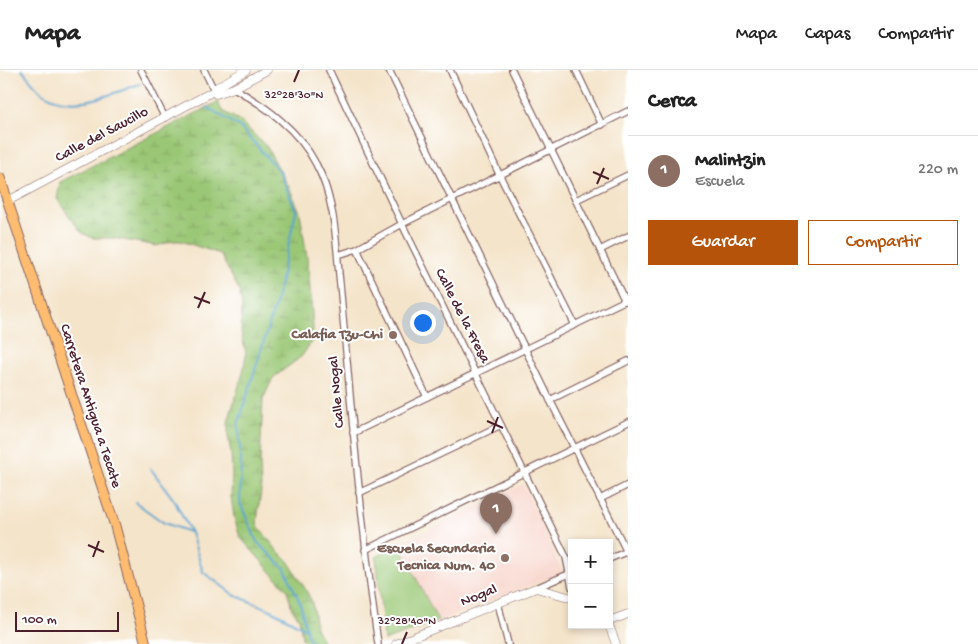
<!DOCTYPE html>
<html lang="es">
<head>
<meta charset="utf-8">
<style>
  :root { --surface:#fff; --page:#f6f6f6; --text:#222; --muted:#767676; --line:#e0e0e0; --accent:#b45309 }
  body { margin:0; font-family:"Gochi Hand",sans-serif; background:var(--page); color:var(--text) }
  .controls { position:absolute; right:15px; bottom:15px; display:grid; overflow:hidden; border-radius:0px; box-shadow:0 2px 8px #0003 }
  .controls button { width:45px; height:45px; display:grid; place-items:center; padding:0; border:0; border-bottom:1px solid var(--line); background:var(--surface); color:var(--text); font:25px sans-serif }
  .scale { position:absolute; left:15px; bottom:12px; width:104px; box-sizing:border-box; padding-left:5px; border:2px solid #4a1f2b; border-top:0; font-size:14px; line-height:18px; white-space:nowrap; color:#4a1f2b; -webkit-text-stroke:4px #fff; paint-order:stroke }
  .you { position:absolute; left:422px; top:252px; width:18px; height:18px; margin:-12px; border:4px solid #fff; border-radius:50%; background:#1a73e8; box-shadow:0 0 0 8px #1a73e833 }
  .badge { display:grid; place-items:center; width:32px; height:32px; border-radius:50%; background:var(--accent); color:#fff; font-size:16px; font-weight:700 }
  .pin { position:absolute; translate:-50% -41px; filter:drop-shadow(0 1px 2px #0008) }
  .pin::after { content:''; position:absolute; top:26px; width:18px; height:15px; background:inherit; clip-path:polygon(0 0,100% 0,50% 100%) }
  .list { margin:0; padding:0; list-style:none }
  h2 { display:flex; justify-content:space-between; align-items:center; height:65px; margin:0; padding:0 20px; font-size:21px }
  h2 small { font-size:16px; font-weight:400; color:var(--muted) }
  .list li { display:grid; grid-template-columns:32px 1fr auto; gap:15px; align-items:center; box-sizing:border-box; height:70px; padding:0 20px; border-top:1px solid var(--line) }
  .list b { display:block; font-size:19px; white-space:nowrap }
  .list p { margin:0; font-size:16px; white-space:nowrap; color:var(--muted) }
  .list em { font-size:16px; font-style:normal; color:var(--muted) }
  .actions { display:flex; gap:10px; padding:15px 20px }
  .actions a { flex:1; padding:11px 0; border:1px solid var(--accent); border-radius:0px; text-align:center; font-size:18px; color:var(--accent) }
  .actions .main { background:var(--accent); color:#fff }
  .map { position:relative; flex:none; width:628px; height:574px; overflow:hidden }
  header { display:flex; align-items:center; gap:30px; box-sizing:border-box; height:70px; padding:0 25px; background:var(--surface); border-bottom:1px solid var(--line) }
  header strong { font-size:24px }
  nav { display:flex; gap:28px; margin-inline-start:auto; font-size:18px }
  main { display:flex }
  aside { flex:1; background:var(--surface) }
  .map>svg:first-child { display:block }
  .built { fill:#f7d1c6 }
  .wetland { fill:url(#wetland-marsh); stroke:#727350 }
  .park { fill:#9ac775; stroke:#727350 }
  .lines { fill:none; stroke-linecap:round; stroke-linejoin:round }
  .stream { stroke:#57a3d0; stroke-width:2 }
  .minor-casing { stroke:#866463; stroke-width:8 }
  .tertiary-casing { stroke:#866463; stroke-width:9 }
  .primary-casing { stroke:#866463; stroke-width:11 }
  .minor { stroke:#fff; stroke-width:5.5 }
  .tertiary { stroke:#fff; stroke-width:8 }
  .primary { stroke:#febc70; stroke-width:9 }
  .ticks { fill:none; stroke:#4a1f2b; stroke-width:2 }
  .education-dot { fill:#8d6e63; stroke:#fff; stroke-width:2 }
  .labels { text-anchor:middle; dominant-baseline:central; stroke-width:4; stroke-linejoin:round; paint-order:stroke }
  .street-label { font-size:15px; fill:#4a1f2b; stroke:#fff }
  .education-label { font-size:15px; font-weight:bold; fill:#785e54; stroke:#fff; text-anchor:end }
  .ticks-label { font-size:12px; text-anchor:middle; fill:#4a1f2b; stroke:#fff; stroke-width:4; stroke-linejoin:round; paint-order:stroke }
</style>
</head>
<body>
<header>
<strong>Mapa</strong>
<nav><a>Mapa</a><a>Capas</a><a>Compartir</a></nav>
</header>
<main>
<div class="map">
<svg width="628" height="574" viewBox="0 0 628 574">
  <defs>
    <pattern id="wetland-marsh" width="20" height="14" patternUnits="userSpaceOnUse" patternTransform="scale(1.25)"><rect width="20" height="14" fill="#9ac775"/><path d="M1 5h8M5 5V1M11 12h8M15 12V8" fill="none" stroke="#86aa65"/></pattern>
  </defs>
  <rect width="100%" height="100%" fill="#fff"/>
  <filter id="ink" filterUnits="userSpaceOnUse"><feTurbulence type="fractalNoise" baseFrequency=".02" numOctaves="2"/><feDisplacementMap in="SourceGraphic" scale="10" xChannelSelector="R" yChannelSelector="G"/><feConvolveMatrix kernelMatrix="1 2 1 2 8 2 1 2 1" color-interpolation-filters="sRGB"/></filter>
  <filter id="wash" filterUnits="userSpaceOnUse"><feTurbulence type="fractalNoise" baseFrequency=".0096" numOctaves="4" result="noise"/><feDisplacementMap in="SourceGraphic" scale="20" xChannelSelector="R" yChannelSelector="G"/><feGaussianBlur stdDeviation="1.12" result="paint"/><feColorMatrix in="noise" values="0 0 0 0 0 0 0 0 0 0 0 0 0 0 0 0 0 1.4 0 .05"/><feComposite in="paint" operator="in"/></filter>
  <g filter="url(#wash)">
    <rect width="100%" height="100%" fill="#f4e4ca"/>
    <polygon class="built" points="523,414 563,503 438,551 399,474"/>
    <polygon class="wetland" points="218,32 222,41 239,50 267,77 289,117 300,142 308,194 313,257 312,271 302,286 273,308 263,329 260,392 261,420 257,452 259,457 276,479 288,491 306,520 312,532 316,558 325,574 307,574 302,568 299,548 292,539 287,520 240,467 234,447 231,427 232,403 231,383 228,367 228,352 243,302 246,284 241,262 242,236 239,220 220,184 181,171 172,171 157,176 113,168 92,168 81,162 57,129 60,112"/>
    <polygon class="park" points="399,474 438,551 384,571 376,487"/>
    <g class="lines">
      <g class="stream">
        <path d="M22 0C28 7 36 18 43 23 73 43 110 24 140 14"/>
        <polyline points="207,37 240,57 280,102 296,141 275,235 238,355 241,390 240,433 257,472 285,499 300,533 308,567 314,574"/>
        <polyline points="151,399 174,430 191,463 203,502 234,525 271,540 306,559"/>
        <polyline points="135,432 164,453 190,462"/>
      </g>
    </g>
  </g>
  <g filter="url(#ink)">
    <g class="lines">
      <defs>
        <g id="minor">
          <polyline points="141,0 165,48"/>
          <polyline points="204,0 215,22"/>
          <polyline points="329,0 402,154 566,487 572,517"/>
          <polyline points="389,0 550,330 627,482"/>
          <polyline points="450,0 500,106 575,255"/>
          <polyline points="512,0 625,231"/>
          <polyline points="576,0 602,55"/>
          <path d="M234 18C266 37 298 59 316 94 334 127 336 167 339 204 342 233 344 262 347 291 355 386 365 480 378 574"/>
          <polyline points="576,130 628,105"/>
          <polyline points="357,179 427,327"/>
          <polyline points="600,180 628,166"/>
          <polyline points="338,185 357,179 402,154 628,41"/>
          <polyline points="550,330 628,291"/>
          <polyline points="353,363 628,229"/>
          <polyline points="359,423 501,355"/>
          <polyline points="600,429 628,415"/>
          <polyline points="365,480 628,352"/>
          <polyline points="609,489 628,481"/>
          <polyline points="536,518 571,503"/>
          <polyline points="498,533 508,574"/>
        </g>
        <g id="tertiary">
          <polyline points="214,19 246,0"/>
          <polyline points="216,24 234,18 267,0"/>
          <polyline points="8,131 210,23"/>
          <polyline points="609,551 628,544"/>
          <polyline points="609,555 616,574"/>
          <polyline points="396,574 536,518 572,528"/>
        </g>
        <polyline id="primary" points="0,108 115,456 146,574"/>
      </defs>
      <use href="#minor" class="minor-casing"/>
      <use href="#tertiary" class="tertiary-casing"/>
      <use href="#primary" class="primary-casing"/>
      <use href="#minor" class="minor"/>
      <use href="#tertiary" class="tertiary"/>
      <use href="#primary" class="primary"/>
    </g>
  </g>
  <path class="ticks" d="M294 12 299 0M593 102 609 109M597 114 604 98M194 227 210 233M198 238 205 222M487 351 503 358M492 363 498 347M88 475 104 482M93 487 99 471M402 574 407 562"/>
  <g class="education-dot">
    <circle cx="393" cy="265" r="5"/>
    <circle cx="505" cy="488" r="5"/>
  </g>
  <g class="labels">
    <g class="street-label">
      <text transform="translate(102 65) rotate(-28)">Calle del Saucillo</text>
      <text transform="translate(462 246) rotate(63)">Calle de la Fresa</text>
      <text transform="translate(337 322) rotate(-95)">Calle Nogal</text>
      <text transform="translate(90 336) rotate(72)">Carretera Antigua a Tecate</text>
      <text transform="translate(479 526) rotate(-22)">Nogal</text>
    </g>
    <g class="education-label">
      <text x="383" y="265">Calafia Tzu-Chi</text>
      <text x="495" y="479">Escuela Secundaria<tspan x="495" dy="17">Tecnica Num. 40</tspan></text>
    </g>
  </g>
  <g class="ticks-label">
    <text x="294" y="28">32°28'30"N</text>
    <text x="407" y="554">32°28'40"N</text>
  </g>
</svg>
<div class="controls">
<button>+</button>
<button>−</button>
</div>
<div class="scale">100 m</div>
<div class="you"></div>
<div class="pin badge" style="left:496px;top:464px;background:#8d6e63">1</div>
</div>
<aside>
<h2>Cerca<small></small></h2>
<ul class="list">
<li><span class="badge" style="background:#8d6e63">1</span><div><b>Malintzin</b><p>Escuela</p></div><em>220 m</em></li>
</ul>
<div class="actions"><a class="main">Guardar</a><a>Compartir</a></div>
</aside>
</main>
</body>
</html>
